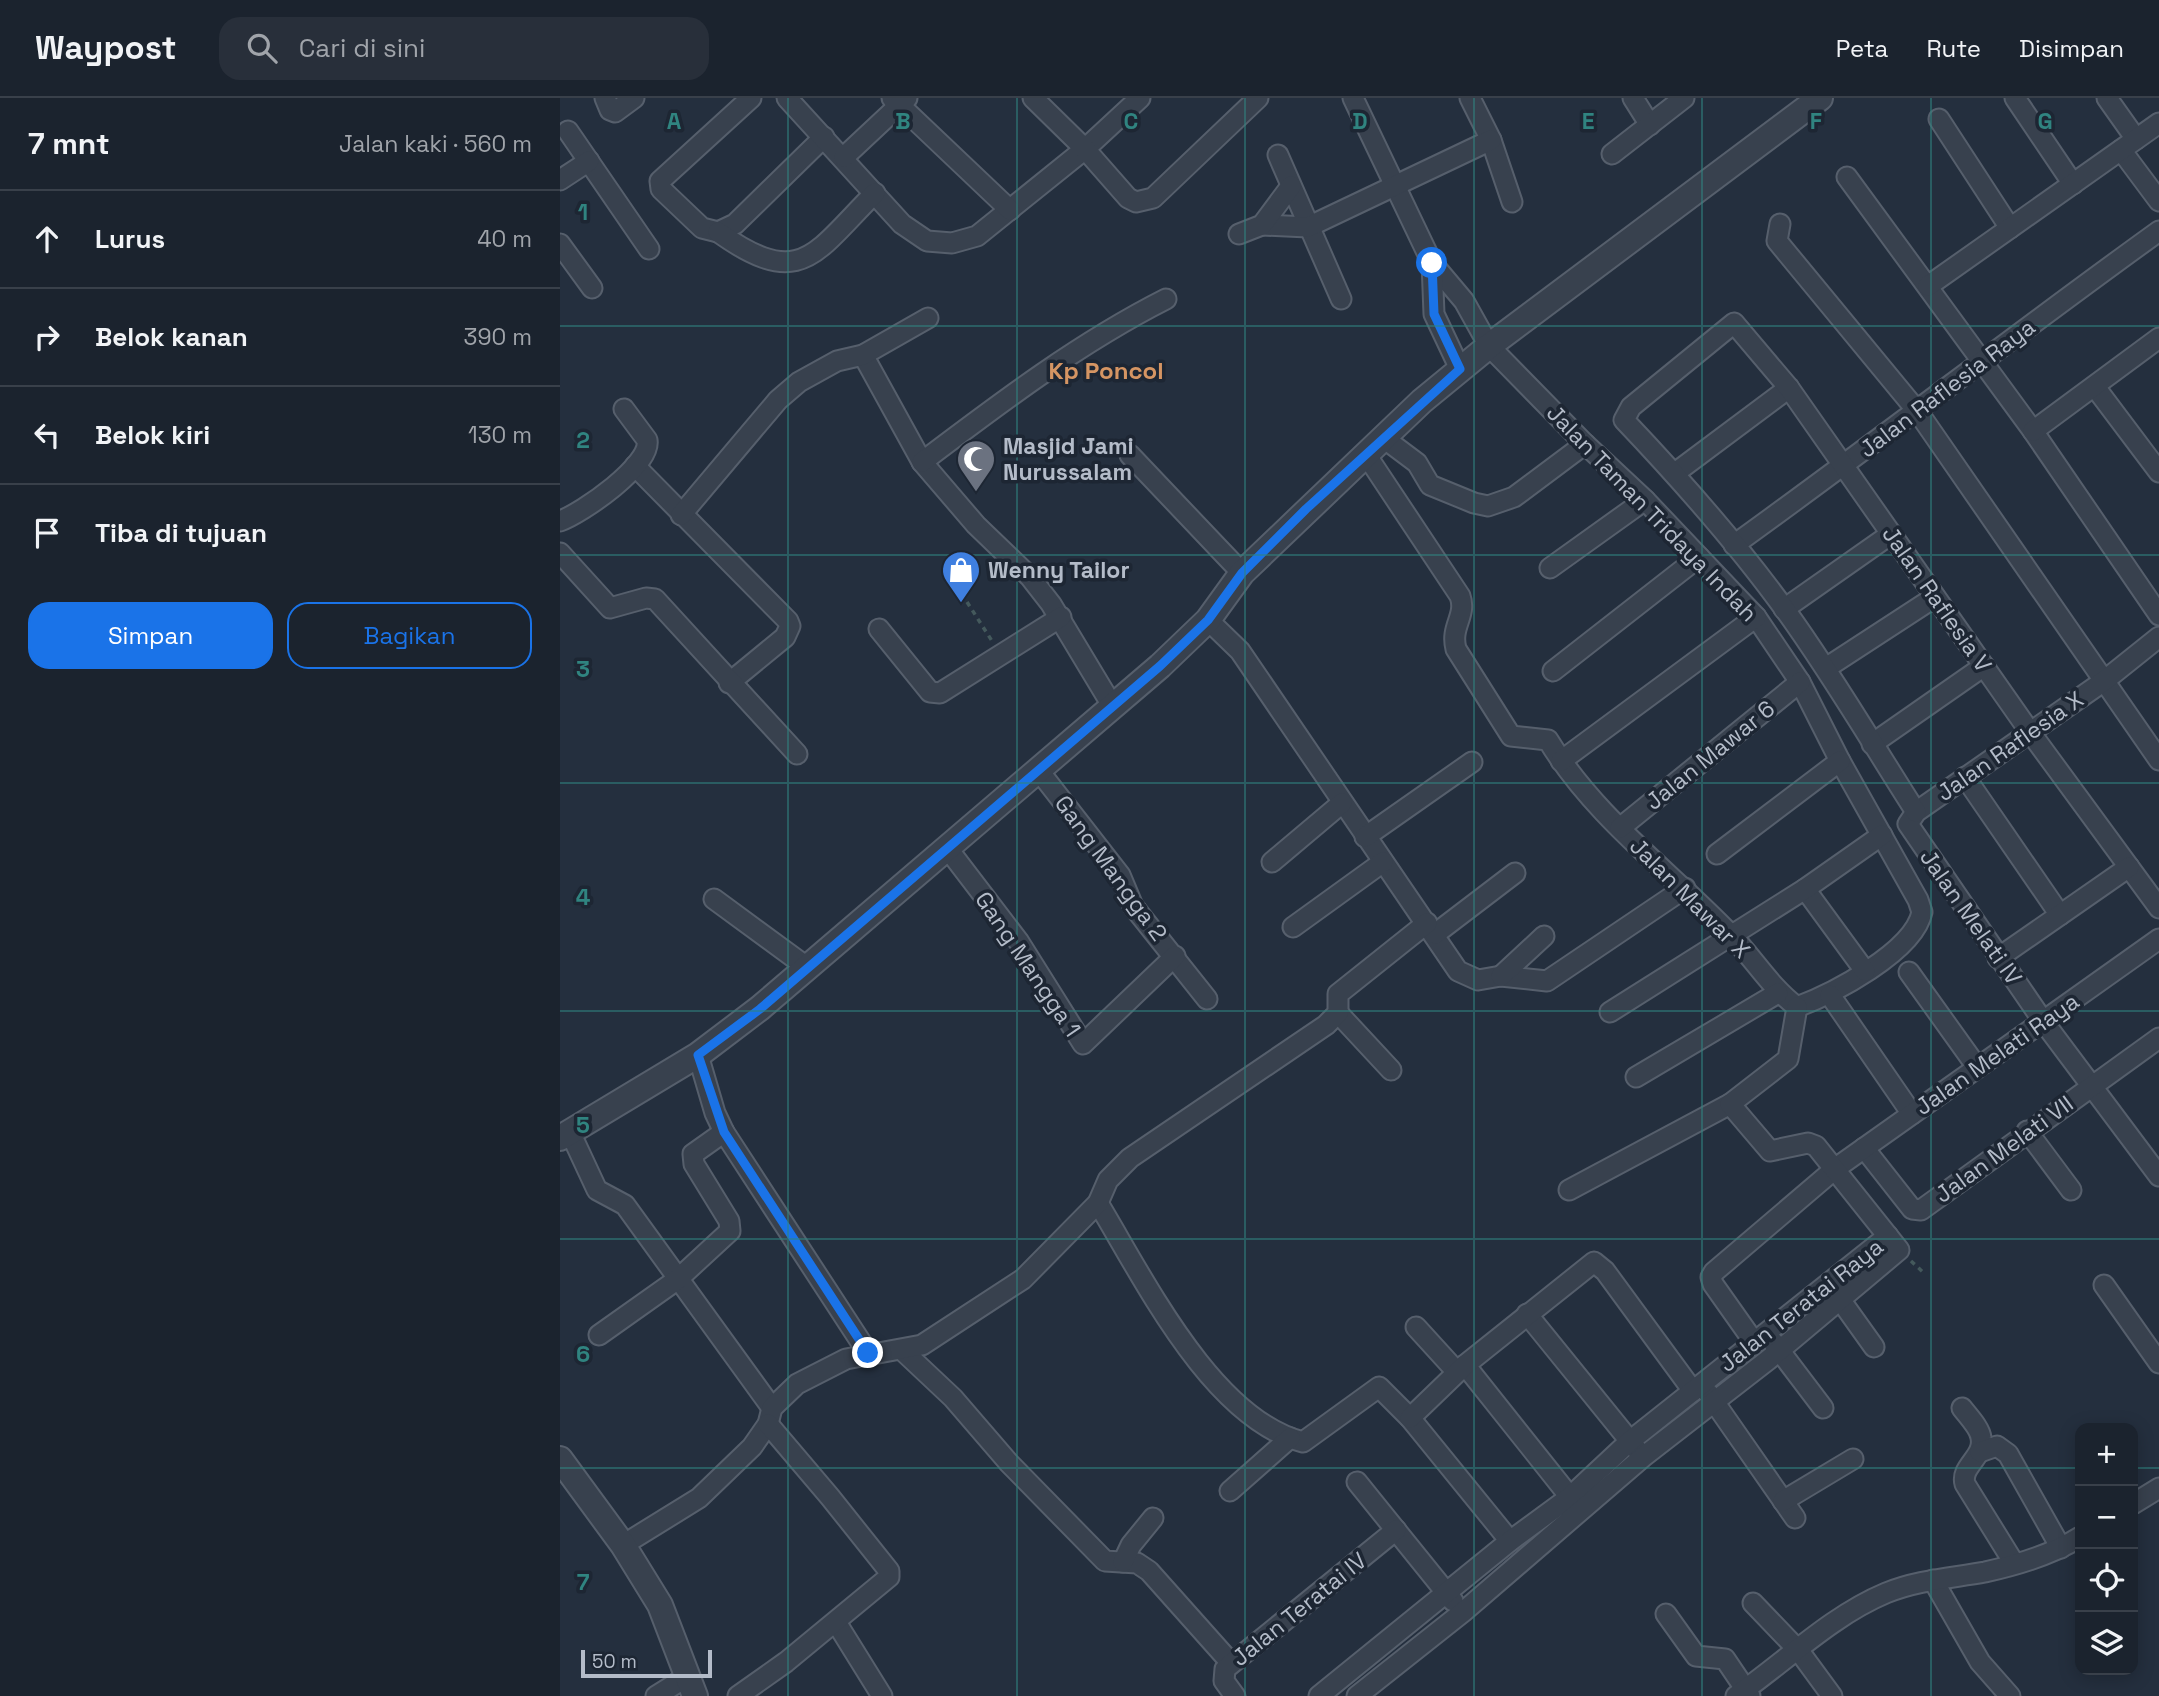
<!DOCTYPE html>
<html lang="id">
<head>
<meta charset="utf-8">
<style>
  :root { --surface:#1b232e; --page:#282f3a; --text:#f1f3f6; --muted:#a0a4aa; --line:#39404a; --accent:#1a73e8 }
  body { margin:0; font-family:"Space Grotesk",sans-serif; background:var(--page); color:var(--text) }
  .controls { position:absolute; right:21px; bottom:21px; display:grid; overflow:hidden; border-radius:14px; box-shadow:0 4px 18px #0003 }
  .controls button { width:63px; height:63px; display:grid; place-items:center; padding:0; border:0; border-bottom:2px solid var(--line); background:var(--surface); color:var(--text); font:35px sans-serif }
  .scale { position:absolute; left:21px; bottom:18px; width:131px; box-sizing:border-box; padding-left:7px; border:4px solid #b4bcc9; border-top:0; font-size:19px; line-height:24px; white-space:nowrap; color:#b4bcc9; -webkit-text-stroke:5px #1d2633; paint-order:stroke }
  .stop { position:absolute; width:21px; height:21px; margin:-16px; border:5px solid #1a73e8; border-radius:50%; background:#fff }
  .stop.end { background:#1a73e8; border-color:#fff; box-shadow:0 2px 7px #0008 }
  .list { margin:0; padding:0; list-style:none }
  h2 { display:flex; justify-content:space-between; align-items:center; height:91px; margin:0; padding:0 28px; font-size:30px }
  h2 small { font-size:23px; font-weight:400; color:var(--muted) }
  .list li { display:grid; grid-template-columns:46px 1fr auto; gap:21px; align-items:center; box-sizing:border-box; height:98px; padding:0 28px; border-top:2px solid var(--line) }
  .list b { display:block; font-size:26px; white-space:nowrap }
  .list em { font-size:23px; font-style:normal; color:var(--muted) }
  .actions { display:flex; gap:14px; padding:21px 28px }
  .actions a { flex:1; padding:16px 0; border:2px solid var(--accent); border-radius:21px; text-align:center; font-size:24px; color:var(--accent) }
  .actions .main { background:var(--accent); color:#fff }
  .icon { flex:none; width:38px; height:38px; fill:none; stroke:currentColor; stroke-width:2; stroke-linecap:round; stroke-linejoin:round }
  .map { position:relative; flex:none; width:1599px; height:1598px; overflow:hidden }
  header { display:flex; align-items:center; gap:42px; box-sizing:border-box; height:98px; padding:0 35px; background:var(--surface); border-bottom:2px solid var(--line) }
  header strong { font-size:33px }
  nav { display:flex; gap:38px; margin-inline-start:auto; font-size:24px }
  .search { width:490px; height:63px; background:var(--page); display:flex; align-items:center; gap:18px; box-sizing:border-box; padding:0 24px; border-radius:21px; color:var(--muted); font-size:26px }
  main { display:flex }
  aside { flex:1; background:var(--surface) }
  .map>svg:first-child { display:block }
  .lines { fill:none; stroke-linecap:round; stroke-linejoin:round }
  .minor-casing { stroke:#565f6c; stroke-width:23 }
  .tertiary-casing { stroke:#565f6c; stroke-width:28 }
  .path { stroke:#44595c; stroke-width:3.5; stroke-dasharray:5 5; stroke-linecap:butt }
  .minor { stroke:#38414e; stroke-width:19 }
  .tertiary { stroke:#38414e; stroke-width:24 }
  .route { stroke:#1a73e8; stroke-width:9 }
  .grid { fill:none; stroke:#308480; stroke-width:2; stroke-opacity:0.55 }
  .labels { text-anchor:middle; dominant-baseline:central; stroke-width:7; stroke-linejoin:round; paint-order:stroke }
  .street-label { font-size:23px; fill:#b4bcc9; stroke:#1d2633 }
  .poi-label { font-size:23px; font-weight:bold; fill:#b4bcc9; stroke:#1d2633; text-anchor:start }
  .neighbourhood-label { font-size:24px; font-weight:bold; fill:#d59563; stroke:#1d2633 }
  .grid-label { font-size:23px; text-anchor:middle; font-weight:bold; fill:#308480; stroke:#1d2633; stroke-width:7; stroke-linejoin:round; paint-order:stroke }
</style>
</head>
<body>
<header>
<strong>Waypost</strong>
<div class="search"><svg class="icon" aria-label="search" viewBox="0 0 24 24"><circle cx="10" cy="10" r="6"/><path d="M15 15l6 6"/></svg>Cari di sini</div>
<nav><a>Peta</a><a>Rute</a><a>Disimpan</a></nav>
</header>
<main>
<aside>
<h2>7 mnt<small>Jalan kaki · 560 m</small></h2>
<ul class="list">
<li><svg class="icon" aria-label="ahead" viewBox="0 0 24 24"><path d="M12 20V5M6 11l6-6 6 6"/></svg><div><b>Lurus</b></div><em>40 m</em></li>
<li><svg class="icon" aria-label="right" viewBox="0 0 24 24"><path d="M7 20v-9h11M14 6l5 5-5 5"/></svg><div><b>Belok kanan</b></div><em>390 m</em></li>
<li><svg class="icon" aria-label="left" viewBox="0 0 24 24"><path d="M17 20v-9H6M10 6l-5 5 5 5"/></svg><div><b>Belok kiri</b></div><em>130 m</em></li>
<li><svg class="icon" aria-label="arrive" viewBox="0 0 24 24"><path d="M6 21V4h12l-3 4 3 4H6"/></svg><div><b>Tiba di tujuan</b></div></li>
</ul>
<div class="actions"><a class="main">Simpan</a><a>Bagikan</a></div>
</aside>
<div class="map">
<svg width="1599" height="1598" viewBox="0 0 1599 1598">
  <rect width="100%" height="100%" fill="#242f3e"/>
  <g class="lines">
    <defs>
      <g id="minor">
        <polyline points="45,0 50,12 55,14 74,0"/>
        <polyline points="191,0 100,83 101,91 142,130 158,134 175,126 264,39"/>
        <polyline points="227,0 342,126 367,143 392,145 417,138 525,51 580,0"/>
        <polyline points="332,0 450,112"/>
        <polyline points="473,0 525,51 568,100 576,104 593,100 698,0"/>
        <path d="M793 0 872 165 904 203 929 248 1025 346 1085 402 1196 519 1240 584 1280 663 1358 802 1362 814C1354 854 1272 896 1237 909 1209 888 1193 859 1168 834 1108 772 1033 717 988 642L951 638 896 551C890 528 907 518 900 498L807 358"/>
        <polyline points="910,0 931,42 952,104"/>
        <polyline points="1073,0 1090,27"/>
        <polyline points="1455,0 1513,86"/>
        <polyline points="1547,0 1576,41"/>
        <polyline points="1379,21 1450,130"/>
        <polyline points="8,33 89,151"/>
        <polyline points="1561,52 1599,103"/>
        <polyline points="1052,56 1124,0"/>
        <polyline points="718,57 781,201"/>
        <polyline points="284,59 347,0"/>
        <polyline points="1287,79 1473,333 1599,517"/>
        <polyline points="0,82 29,63"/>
        <polyline points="1220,126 1217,143 1358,314 1599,662"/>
        <polyline points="702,127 748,129 931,42"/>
        <path d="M158 134C242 194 255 154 315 95"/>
        <polyline points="679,136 702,127 731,88"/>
        <polyline points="0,146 32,190"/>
        <polyline points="872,165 874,216 900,271"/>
        <polyline points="1368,188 1599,25"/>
        <polyline points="303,257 362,364 416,427 470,479 491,506 553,609"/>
        <polyline points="1535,289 1599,374"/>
        <polyline points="1473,333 1599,240"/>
        <polyline points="825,341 857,365 870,387 914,405 928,408 954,399 1025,346"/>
        <polyline points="570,357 682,475"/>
        <path d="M362 364C440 305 519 245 606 201"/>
        <polyline points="75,368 228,523 230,528 225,539 169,585"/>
        <polyline points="1115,375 1229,290"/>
        <polyline points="121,417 218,302 239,284 277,263 303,257 368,220"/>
        <path d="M0 423C22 415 92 367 87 342L64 311"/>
        <path d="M1174 447C1317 344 1456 236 1599 133"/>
        <polyline points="0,455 50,510 86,500 95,501 237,656"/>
        <polyline points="990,470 1085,402"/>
        <polyline points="1224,511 1331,436"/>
        <polyline points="648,522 680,553 898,873 918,882 941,878 987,883 1125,790"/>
        <polyline points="319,531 370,594 380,595 501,519"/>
        <polyline points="1599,539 1544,583 1356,714 1348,726 1483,923 1599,1078"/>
        <polyline points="1266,570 1375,499"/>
        <polyline points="993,573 1139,459"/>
        <polyline points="1312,646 1424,568"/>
        <polyline points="1001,663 1196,519"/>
        <polyline points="479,673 560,777 573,808 647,901"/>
        <polyline points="1405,679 1500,817"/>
        <path d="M1356 714C1313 647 1273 578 1226 513 1177 445 1121 382 1064 322L1071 309 1174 225 1229 290 1470 634 1599 810"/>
        <polyline points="1060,730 1240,584"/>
        <polyline points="805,739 912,664"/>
        <polyline points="388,751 459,844 523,946 615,858"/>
        <polyline points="1157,756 1280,663"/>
        <polyline points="712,764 782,705"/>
        <polyline points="1245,791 1305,873"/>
        <polyline points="154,801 248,870"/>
        <polyline points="733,829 823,764"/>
        <polyline points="875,836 955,775"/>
        <polyline points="1438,860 1569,769"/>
        <polyline points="1349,874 1417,969"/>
        <polyline points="941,878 984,838"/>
        <polyline points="1270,897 1352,1016"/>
        <polyline points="1050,914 1245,791 1322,737"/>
        <polyline points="778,915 831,972"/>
        <polyline points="138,957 155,1015 164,1034 308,1255"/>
        <polyline points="1076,979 1218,895"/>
        <polyline points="1467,1033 1511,1092"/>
        <polyline points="10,1034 37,1092 65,1107 212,1310"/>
        <polyline points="1304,1050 1352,1111 1361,1112 1599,940"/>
        <polyline points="1009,1092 1170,1006"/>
        <path d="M538 1105C584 1181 652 1321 743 1344L819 1289 850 1320 950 1443"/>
        <polyline points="1544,1187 1599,1265"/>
        <polyline points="1274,1193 1314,1249"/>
        <polyline points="967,1216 1078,1353"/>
        <polyline points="856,1229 897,1274"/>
        <polyline points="39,1237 118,1181 170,1133 169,1123 134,1066 133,1056 164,1034"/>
        <polyline points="1194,1244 1153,1186 1151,1179 1154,1174 1276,1070 1599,841"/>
        <polyline points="1213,1244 1263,1310"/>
        <polyline points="342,1252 393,1300 449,1365 545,1463 577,1465 589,1473 671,1565"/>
        <polyline points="905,1267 1018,1409"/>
        <polyline points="1148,1295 1235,1420"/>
        <path d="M1402 1310C1408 1318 1420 1330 1421 1340 1425 1359 1400 1368 1405 1386L1454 1465"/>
        <polyline points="850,1320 905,1267 1034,1164 1045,1173 1133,1293"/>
        <polyline points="1420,1354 1437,1348 1448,1356 1501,1450"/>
        <polyline points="797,1384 893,1503"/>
        <polyline points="670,1393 730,1340"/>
        <polyline points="1223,1403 1293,1361"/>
        <polyline points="1573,1406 1599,1390"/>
        <polyline points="63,1447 139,1400 192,1349 208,1326 212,1310 237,1286 286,1261 362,1247 463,1181 538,1105 548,1082 570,1060 766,927 778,915 778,896 867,825"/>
        <polyline points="563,1464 571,1447 593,1420"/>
        <polyline points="1373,1482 1420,1564 1450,1598"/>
        <polyline points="1193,1505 1239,1553 1272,1598"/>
        <polyline points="1106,1516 1136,1558 1165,1561 1190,1598"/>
        <polyline points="276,1524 322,1598"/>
        <polyline points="96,1598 128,1578"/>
        <polyline points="178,1598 226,1564 329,1479 329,1473 270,1399 208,1326"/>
        <polyline points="675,1598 664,1583 665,1571 836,1432"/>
        <polyline points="759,1598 950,1443 1010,1399 1070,1343 1328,1138"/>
        <polyline points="797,1598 903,1514 1083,1359 1208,1262 1339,1152 1256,1048 1248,1045 1210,1053 1170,1006 1228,961 1237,909"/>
        <path d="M1176 1598C1225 1564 1271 1518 1326 1495 1357 1482 1392 1480 1425 1474 1457 1467 1493 1456 1520 1439"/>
      </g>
      <g id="tertiary">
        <polyline points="0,1040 138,957 200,910 600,568 648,522 682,475 862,303 929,248 1260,0"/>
        <polyline points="0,1361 63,1447 100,1507 135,1598"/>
      </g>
    </defs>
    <use href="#minor" class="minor-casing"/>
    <use href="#tertiary" class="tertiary-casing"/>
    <g class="path">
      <polyline points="407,504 432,543"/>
      <polyline points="1351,1163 1365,1176"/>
    </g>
    <use href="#minor" class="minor"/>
    <use href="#tertiary" class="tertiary"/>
  </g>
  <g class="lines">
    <polyline class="route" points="308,1255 164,1034 138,957 200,911 600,568 648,522 682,475 746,411 900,271 874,216 872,165"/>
  </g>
  <path class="grid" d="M228 0V1598M457 0V1598M685 0V1598M914 0V1598M1142 0V1598M1371 0V1598M0 228H1599M0 457H1599M0 685H1599M0 913H1599M0 1141H1599M0 1370H1520M1573 1370H1599"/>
  <defs>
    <symbol id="mosque-pin" viewBox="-11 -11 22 30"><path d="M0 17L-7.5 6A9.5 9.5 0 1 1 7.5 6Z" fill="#6b7280" stroke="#1d2633"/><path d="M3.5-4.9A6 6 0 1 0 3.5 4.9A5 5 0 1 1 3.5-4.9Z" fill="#fff"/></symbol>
    <symbol id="shop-pin" viewBox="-11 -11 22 30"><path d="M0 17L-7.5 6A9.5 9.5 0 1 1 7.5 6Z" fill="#3f7fe0" stroke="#1d2633"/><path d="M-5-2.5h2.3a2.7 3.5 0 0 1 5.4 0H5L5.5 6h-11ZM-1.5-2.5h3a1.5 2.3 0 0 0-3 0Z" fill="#fff"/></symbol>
  </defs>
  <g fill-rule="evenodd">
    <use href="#mosque-pin" x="394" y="339" width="44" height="60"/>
    <use href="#shop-pin" x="379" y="450" width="44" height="60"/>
  </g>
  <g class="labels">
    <g class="street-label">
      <text transform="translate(1387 290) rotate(-37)">Jalan Raflesia Raya</text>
      <text transform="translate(1092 415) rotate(46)">Jalan Taman Tridaya Indah</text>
      <text transform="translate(1377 501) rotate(55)">Jalan Raflesia V</text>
      <text transform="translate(1450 648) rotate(-35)">Jalan Raflesia X</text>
      <text transform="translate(1150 657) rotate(-39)">Jalan Mawar 6</text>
      <text transform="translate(551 770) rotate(54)">Gang Mangga 2</text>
      <text transform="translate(1130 800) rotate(45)">Jalan Mawar X</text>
      <text transform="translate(1411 819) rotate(55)">Jalan Melati IV</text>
      <text transform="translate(468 866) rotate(56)">Gang Mangga 1</text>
      <text transform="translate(1437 956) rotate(-35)">Jalan Melati Raya</text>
      <text transform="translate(1444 1051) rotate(-36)">Jalan Melati VII</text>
      <text transform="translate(1241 1207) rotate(-38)">Jalan Teratai Raya</text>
      <text transform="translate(739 1511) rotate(-39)">Jalan Teratai IV</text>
    </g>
    <g class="poi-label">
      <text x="443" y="348">Masjid Jami<tspan x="443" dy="26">Nurussalam</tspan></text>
      <text x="428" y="472">Wenny Tailor</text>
    </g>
    <g class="neighbourhood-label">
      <text x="546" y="272">Kp Poncol</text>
    </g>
  </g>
  <g class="grid-label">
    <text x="114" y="31">A</text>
    <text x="343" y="31">B</text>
    <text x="571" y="31">C</text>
    <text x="800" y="31">D</text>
    <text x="1028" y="31">E</text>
    <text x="1256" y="31">F</text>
    <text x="1485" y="31">G</text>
    <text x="23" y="122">1</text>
    <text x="23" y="350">2</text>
    <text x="23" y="579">3</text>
    <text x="23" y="807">4</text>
    <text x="23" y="1035">5</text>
    <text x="23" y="1264">6</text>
    <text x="23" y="1492">7</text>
  </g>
</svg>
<div class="controls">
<button>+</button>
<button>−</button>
<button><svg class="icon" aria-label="locate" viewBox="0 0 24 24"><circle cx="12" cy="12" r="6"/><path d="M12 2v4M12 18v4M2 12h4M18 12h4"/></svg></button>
<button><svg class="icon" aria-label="layers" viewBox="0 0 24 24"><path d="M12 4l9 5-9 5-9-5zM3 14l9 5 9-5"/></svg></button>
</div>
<div class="scale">50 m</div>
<div class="stop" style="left:872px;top:165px"></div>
<div class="stop end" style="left:308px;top:1255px"></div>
</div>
</main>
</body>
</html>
